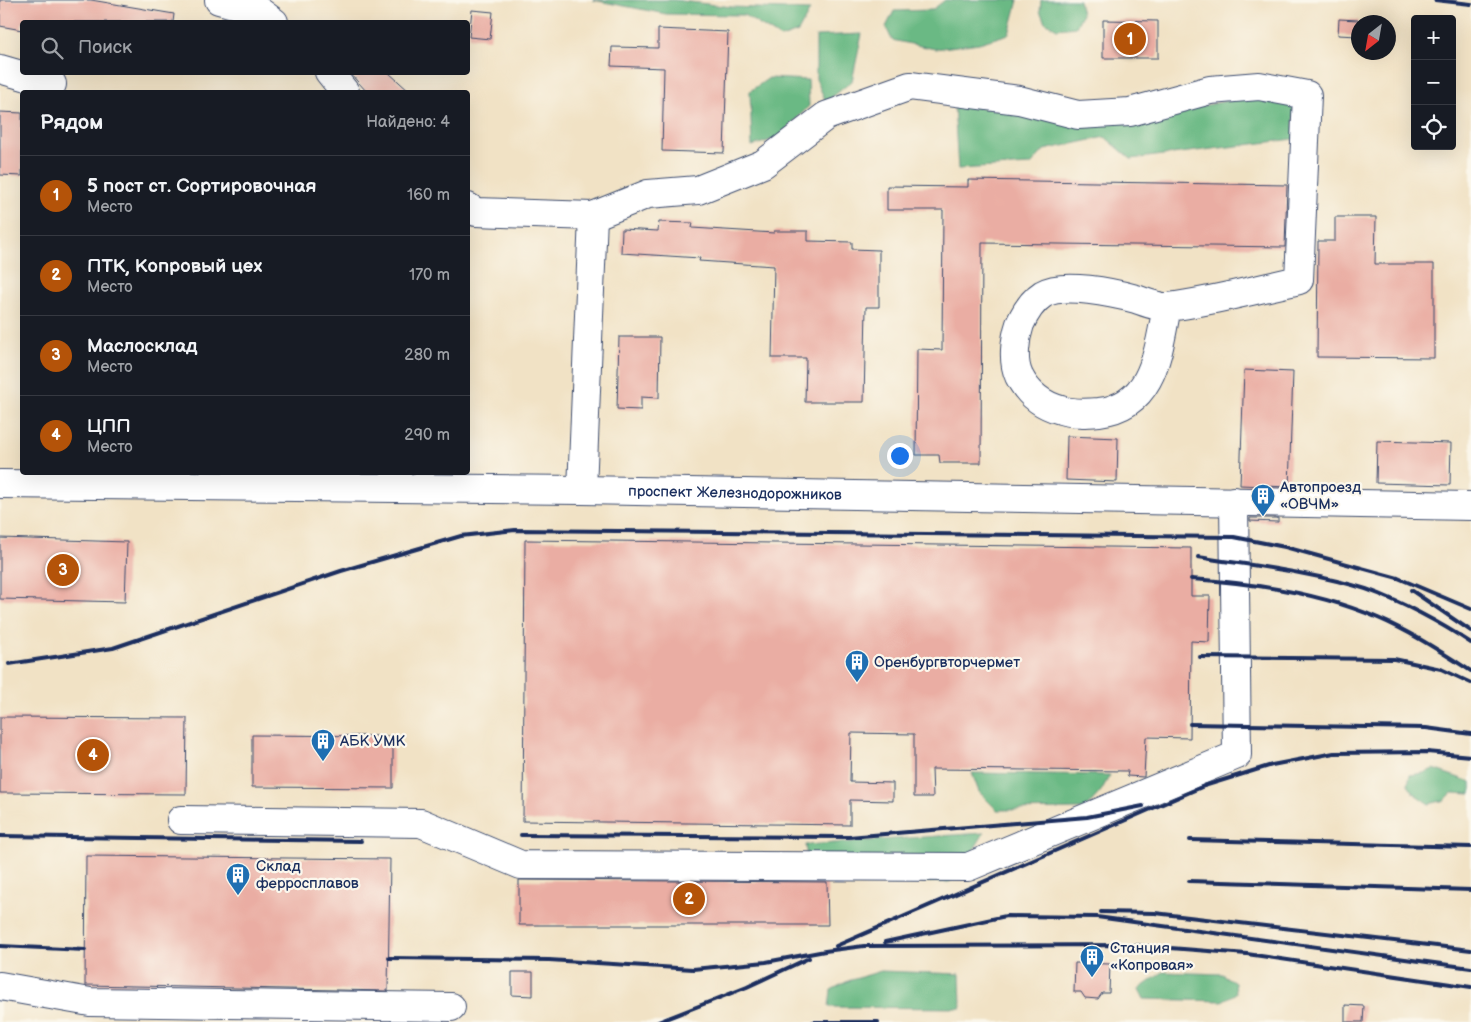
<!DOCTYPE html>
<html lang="ru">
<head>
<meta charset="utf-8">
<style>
  :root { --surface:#171b24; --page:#242831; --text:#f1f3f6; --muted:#9ea1a6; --line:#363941; --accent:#b45309 }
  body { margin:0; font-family:"Balsamiq Sans",sans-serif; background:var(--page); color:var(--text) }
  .controls { position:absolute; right:15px; top:15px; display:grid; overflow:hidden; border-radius:5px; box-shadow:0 5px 20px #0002 }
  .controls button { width:45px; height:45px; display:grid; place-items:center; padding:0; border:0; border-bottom:1px solid var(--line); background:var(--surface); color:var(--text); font:25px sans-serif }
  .compass { position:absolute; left:1351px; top:15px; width:45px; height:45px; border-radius:50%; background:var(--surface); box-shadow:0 5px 20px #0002; rotate:211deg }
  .you { position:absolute; left:899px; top:455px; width:18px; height:18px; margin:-12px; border:4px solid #fff; border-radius:50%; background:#1a73e8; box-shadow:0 0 0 8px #1a73e833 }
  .badge { display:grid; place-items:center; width:32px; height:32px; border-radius:50%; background:var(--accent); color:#fff; font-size:16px; font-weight:700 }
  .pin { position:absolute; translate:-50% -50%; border:2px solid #fff; box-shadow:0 1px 5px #0006 }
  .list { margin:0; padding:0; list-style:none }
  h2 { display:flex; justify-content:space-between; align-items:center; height:65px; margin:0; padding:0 20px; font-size:21px }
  h2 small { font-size:16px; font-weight:400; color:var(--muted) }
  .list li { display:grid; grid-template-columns:32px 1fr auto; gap:15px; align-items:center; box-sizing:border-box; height:80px; padding:0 20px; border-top:1px solid var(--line) }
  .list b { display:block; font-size:19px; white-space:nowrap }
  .list p { margin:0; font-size:16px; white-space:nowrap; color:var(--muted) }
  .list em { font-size:16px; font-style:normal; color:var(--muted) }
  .icon { flex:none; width:28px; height:28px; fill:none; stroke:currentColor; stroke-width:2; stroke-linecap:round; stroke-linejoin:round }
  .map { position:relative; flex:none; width:1471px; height:1022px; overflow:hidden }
  .search { position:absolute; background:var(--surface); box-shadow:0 5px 20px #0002; left:20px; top:20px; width:450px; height:55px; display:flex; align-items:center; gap:12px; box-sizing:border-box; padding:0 18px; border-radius:5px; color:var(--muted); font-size:19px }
  .panel { position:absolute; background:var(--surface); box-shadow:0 5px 20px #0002; left:20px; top:90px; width:450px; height:385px; border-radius:5px }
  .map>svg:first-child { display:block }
  .forest { fill:#6ab984; stroke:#427471 }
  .building { fill:#eaada3 }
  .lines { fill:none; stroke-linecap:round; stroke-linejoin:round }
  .minor-casing { stroke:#3b4a6d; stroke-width:30 }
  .minor { stroke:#fff; stroke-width:28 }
  .rail { stroke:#1b2f5e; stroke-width:4 }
  .labels { text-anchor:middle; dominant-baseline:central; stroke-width:4.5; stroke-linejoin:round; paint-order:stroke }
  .poi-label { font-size:15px; fill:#1b2f5e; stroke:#fbf7ec; text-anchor:start }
  .street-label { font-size:15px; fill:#1b2f5e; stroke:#fbf7ec }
</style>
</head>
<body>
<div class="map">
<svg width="1471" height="1022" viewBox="0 0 1471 1022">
  <rect width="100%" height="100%" fill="#fbf7ec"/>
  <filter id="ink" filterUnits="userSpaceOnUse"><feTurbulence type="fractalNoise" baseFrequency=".02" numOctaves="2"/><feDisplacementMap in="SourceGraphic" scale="10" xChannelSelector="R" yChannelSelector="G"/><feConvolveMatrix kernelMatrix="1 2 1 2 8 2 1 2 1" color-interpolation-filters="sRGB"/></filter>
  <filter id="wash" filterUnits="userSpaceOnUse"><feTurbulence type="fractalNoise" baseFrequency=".0096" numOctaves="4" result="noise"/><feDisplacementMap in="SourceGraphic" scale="20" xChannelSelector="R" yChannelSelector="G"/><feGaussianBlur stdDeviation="1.12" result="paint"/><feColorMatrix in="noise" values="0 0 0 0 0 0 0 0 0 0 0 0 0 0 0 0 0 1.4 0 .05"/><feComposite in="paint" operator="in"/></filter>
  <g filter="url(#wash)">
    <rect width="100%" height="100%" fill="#f1e2c5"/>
    <g class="forest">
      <polygon points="593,0 674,0 732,7 810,10 798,32 781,38 744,15 666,14"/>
      <polygon points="945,0 1018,0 1009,34 979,43 935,49 892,40 886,27 894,11 932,10"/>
      <polygon points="1041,0 1079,0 1082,14 1076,27 1057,29 1045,22 1040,11"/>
      <polygon points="862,34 852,81 826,102 816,79 816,36"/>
      <polygon points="769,78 808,80 809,106 778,138 752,146 750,91"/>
      <polygon points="1254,95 1293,104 1294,139 1131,159 1105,137 1044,150 1031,165 958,169 954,105 1127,122"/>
      <polygon points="1433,769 1471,782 1471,794 1452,793 1445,800 1429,804 1413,793 1408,784 1410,775 1424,773"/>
      <polygon points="972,773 1110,775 1101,791 1085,809 997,810 979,792"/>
      <polygon points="984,833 959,874 949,882 850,884 807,857 805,845"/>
      <polygon points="881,971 960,974 961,1008 829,1007 831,990 848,981"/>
      <polygon points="1163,972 1222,974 1235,983 1236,993 1222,1001 1144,999 1139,989"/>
    </g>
    <g id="blocks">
      <g class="building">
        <polygon points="0,0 91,0 174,14 173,22 22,22 22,30 0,26"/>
        <polygon points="472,10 493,12 490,39 469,37"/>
        <polygon points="1339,19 1358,20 1358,36 1338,35"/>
        <polygon points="1103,20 1158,21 1158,58 1103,58"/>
        <polygon points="658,29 728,32 724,153 662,151 664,68 611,66 612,47 658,48"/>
        <polygon points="349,72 388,72 410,92 367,92"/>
        <polygon points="0,112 22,113 22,176 0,175"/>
        <polygon points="968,180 1287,185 1285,247 982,243 981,463 940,463 939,455 916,455 917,349 942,350 943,210 887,210 887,186 968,187"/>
        <polygon points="1335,217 1376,217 1375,264 1434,264 1434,358 1317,357 1318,241 1335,241"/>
        <polygon points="659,222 693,223 692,228 774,233 774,231 808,231 808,241 852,242 852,249 879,250 879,307 866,307 864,402 805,402 806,358 772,358 774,266 699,261 700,258 621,253 622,229 658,231"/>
        <polygon points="619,337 660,337 659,398 641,397 641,410 617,409"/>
        <polygon points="1244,370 1293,372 1289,487 1240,485"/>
        <polygon points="1067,436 1118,438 1117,482 1066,480"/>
        <polygon points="1377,441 1451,443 1450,485 1376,483"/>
        <polygon points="1250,518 1278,518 1278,522 1250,521"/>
        <polygon points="0,538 127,542 125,602 0,599"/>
        <polygon points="525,540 1191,548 1191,596 1210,596 1209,642 1191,641 1190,738 1146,737 1144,777 1127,776 1128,771 932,769 933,797 914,797 914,734 851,733 850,782 893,783 893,801 850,800 850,825 523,821"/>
        <polygon points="0,717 187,718 186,794 0,793"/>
        <polygon points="252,735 393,736 393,788 252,787"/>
        <polygon points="86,856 390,859 388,991 85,985"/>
        <polygon points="519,880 827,882 828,925 519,925"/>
        <polygon points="1075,963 1110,964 1109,993 1102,993 1098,999 1085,998 1081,992 1074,992"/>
        <polygon points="512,972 533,972 533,996 512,995"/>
        <polygon points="1345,1005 1364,1006 1363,1022 1345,1022"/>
      </g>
    </g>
  </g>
  <g filter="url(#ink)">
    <use href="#blocks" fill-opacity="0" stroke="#3b4a6d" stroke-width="1"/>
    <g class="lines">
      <defs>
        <g id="minor">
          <polyline points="219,0 259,11 274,22"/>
          <polyline points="0,69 52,84"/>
          <polyline points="329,72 345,92"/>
          <path d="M468 207 476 212 593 216 648 194 698 190 763 164 826 116 910 86 1019 100 1078 115 1130 112 1210 90 1259 86 1307 95 1299 280C1258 289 1210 302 1169 307 1159 308 1145 302 1136 299 1114 293 1063 282 1043 294 1032 301 1025 313 1020 324 1015 339 1012 361 1019 376 1028 394 1042 405 1061 410 1074 414 1087 413 1099 412 1154 406 1158 351 1167 307"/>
          <path id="s1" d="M0 484 582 490 1471 506"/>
          <polyline points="582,490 593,216"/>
          <polyline points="181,820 421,823 521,865 968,867 1237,755 1234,501"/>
          <polyline points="0,986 90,1002 451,1007"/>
        </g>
      </defs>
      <use href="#minor" class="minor-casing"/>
      <use href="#minor" class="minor"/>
      <g class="rail">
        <polyline points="1435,0 1471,4"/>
        <path d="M1198 557C1254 566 1311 572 1366 589 1400 601 1441 623 1471 643"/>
        <path d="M1191 579C1254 583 1320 593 1378 618 1411 632 1441 652 1471 671"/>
        <polyline points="1411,590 1471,631"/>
        <polyline points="1200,657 1394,659 1441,669 1471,683"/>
        <polyline points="9,664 113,648 341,571 461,536 515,530 1234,537 1285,547 1398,578 1471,609"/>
        <polyline points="1190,724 1426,728 1471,734"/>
        <polyline points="521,835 849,837 1087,817 1143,806"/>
        <polyline points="0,836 361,841"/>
        <polyline points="1190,840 1471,847"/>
        <polyline points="1189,881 1471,890"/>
        <polyline points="1101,912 1155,913 1471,950"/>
        <polyline points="885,942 1006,916 1097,917 1471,968"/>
        <polyline points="0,946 85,950"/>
        <polyline points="836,946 1204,786 1272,765 1334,753 1427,752 1471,756"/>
        <polyline points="389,958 549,960 693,969 766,962 825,951 864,946 1132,945 1247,954 1471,987"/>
        <polyline points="658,1022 747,987 809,958"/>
        <polyline points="813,1022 878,1022"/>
      </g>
    </g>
  </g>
  <defs>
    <symbol id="building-pin" viewBox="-11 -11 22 30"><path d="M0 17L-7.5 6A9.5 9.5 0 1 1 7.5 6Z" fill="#1f6fb2" stroke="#fbf7ec"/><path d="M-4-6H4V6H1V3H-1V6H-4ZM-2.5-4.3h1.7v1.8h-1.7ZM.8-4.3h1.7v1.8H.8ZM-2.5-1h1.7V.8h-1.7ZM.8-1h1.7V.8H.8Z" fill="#fff"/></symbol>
  </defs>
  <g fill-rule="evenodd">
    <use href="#building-pin" x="1249" y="482" width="28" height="38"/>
    <use href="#building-pin" x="843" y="648" width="28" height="38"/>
    <use href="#building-pin" x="309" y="727" width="28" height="38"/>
    <use href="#building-pin" x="224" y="861" width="28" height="38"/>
    <use href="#building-pin" x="1078" y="943" width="28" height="38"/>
  </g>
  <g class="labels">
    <g class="poi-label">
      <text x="1280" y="487">Автопроезд<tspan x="1280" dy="17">«ОВЧМ»</tspan></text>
      <text x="874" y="662">Оренбургвторчермет</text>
      <text x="340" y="741">АБК УМК</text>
      <text x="256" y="866">Склад<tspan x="256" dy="17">ферросплавов</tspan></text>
      <text x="1110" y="948">Станция<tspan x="1110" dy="17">«Копровая»</tspan></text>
    </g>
    <g class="street-label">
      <text stroke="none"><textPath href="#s1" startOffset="735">проспект Железнодорожников</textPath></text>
    </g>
  </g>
</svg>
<div class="controls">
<button>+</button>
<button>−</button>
<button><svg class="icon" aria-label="locate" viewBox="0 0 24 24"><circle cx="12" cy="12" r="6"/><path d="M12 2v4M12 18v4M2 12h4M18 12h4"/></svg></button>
</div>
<svg class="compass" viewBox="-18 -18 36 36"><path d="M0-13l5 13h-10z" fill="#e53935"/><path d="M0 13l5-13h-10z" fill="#9ea1a6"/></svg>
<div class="you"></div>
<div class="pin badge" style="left:1130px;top:39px">1</div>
<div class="pin badge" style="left:689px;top:899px">2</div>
<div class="pin badge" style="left:63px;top:570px">3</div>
<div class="pin badge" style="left:93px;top:755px">4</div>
<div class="search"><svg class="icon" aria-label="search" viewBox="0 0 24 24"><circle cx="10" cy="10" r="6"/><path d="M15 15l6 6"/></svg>Поиск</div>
<section class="panel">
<h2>Рядом<small>Найдено: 4</small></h2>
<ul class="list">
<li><span class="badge">1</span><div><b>5 пост ст. Сортировочная</b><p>Место</p></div><em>160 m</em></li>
<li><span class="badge">2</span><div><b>ПТК, Копровый цех</b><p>Место</p></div><em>170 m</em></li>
<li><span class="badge">3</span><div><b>Маслосклад</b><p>Место</p></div><em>280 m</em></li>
<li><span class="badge">4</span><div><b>ЦПП</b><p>Место</p></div><em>290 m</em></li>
</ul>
</section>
</div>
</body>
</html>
